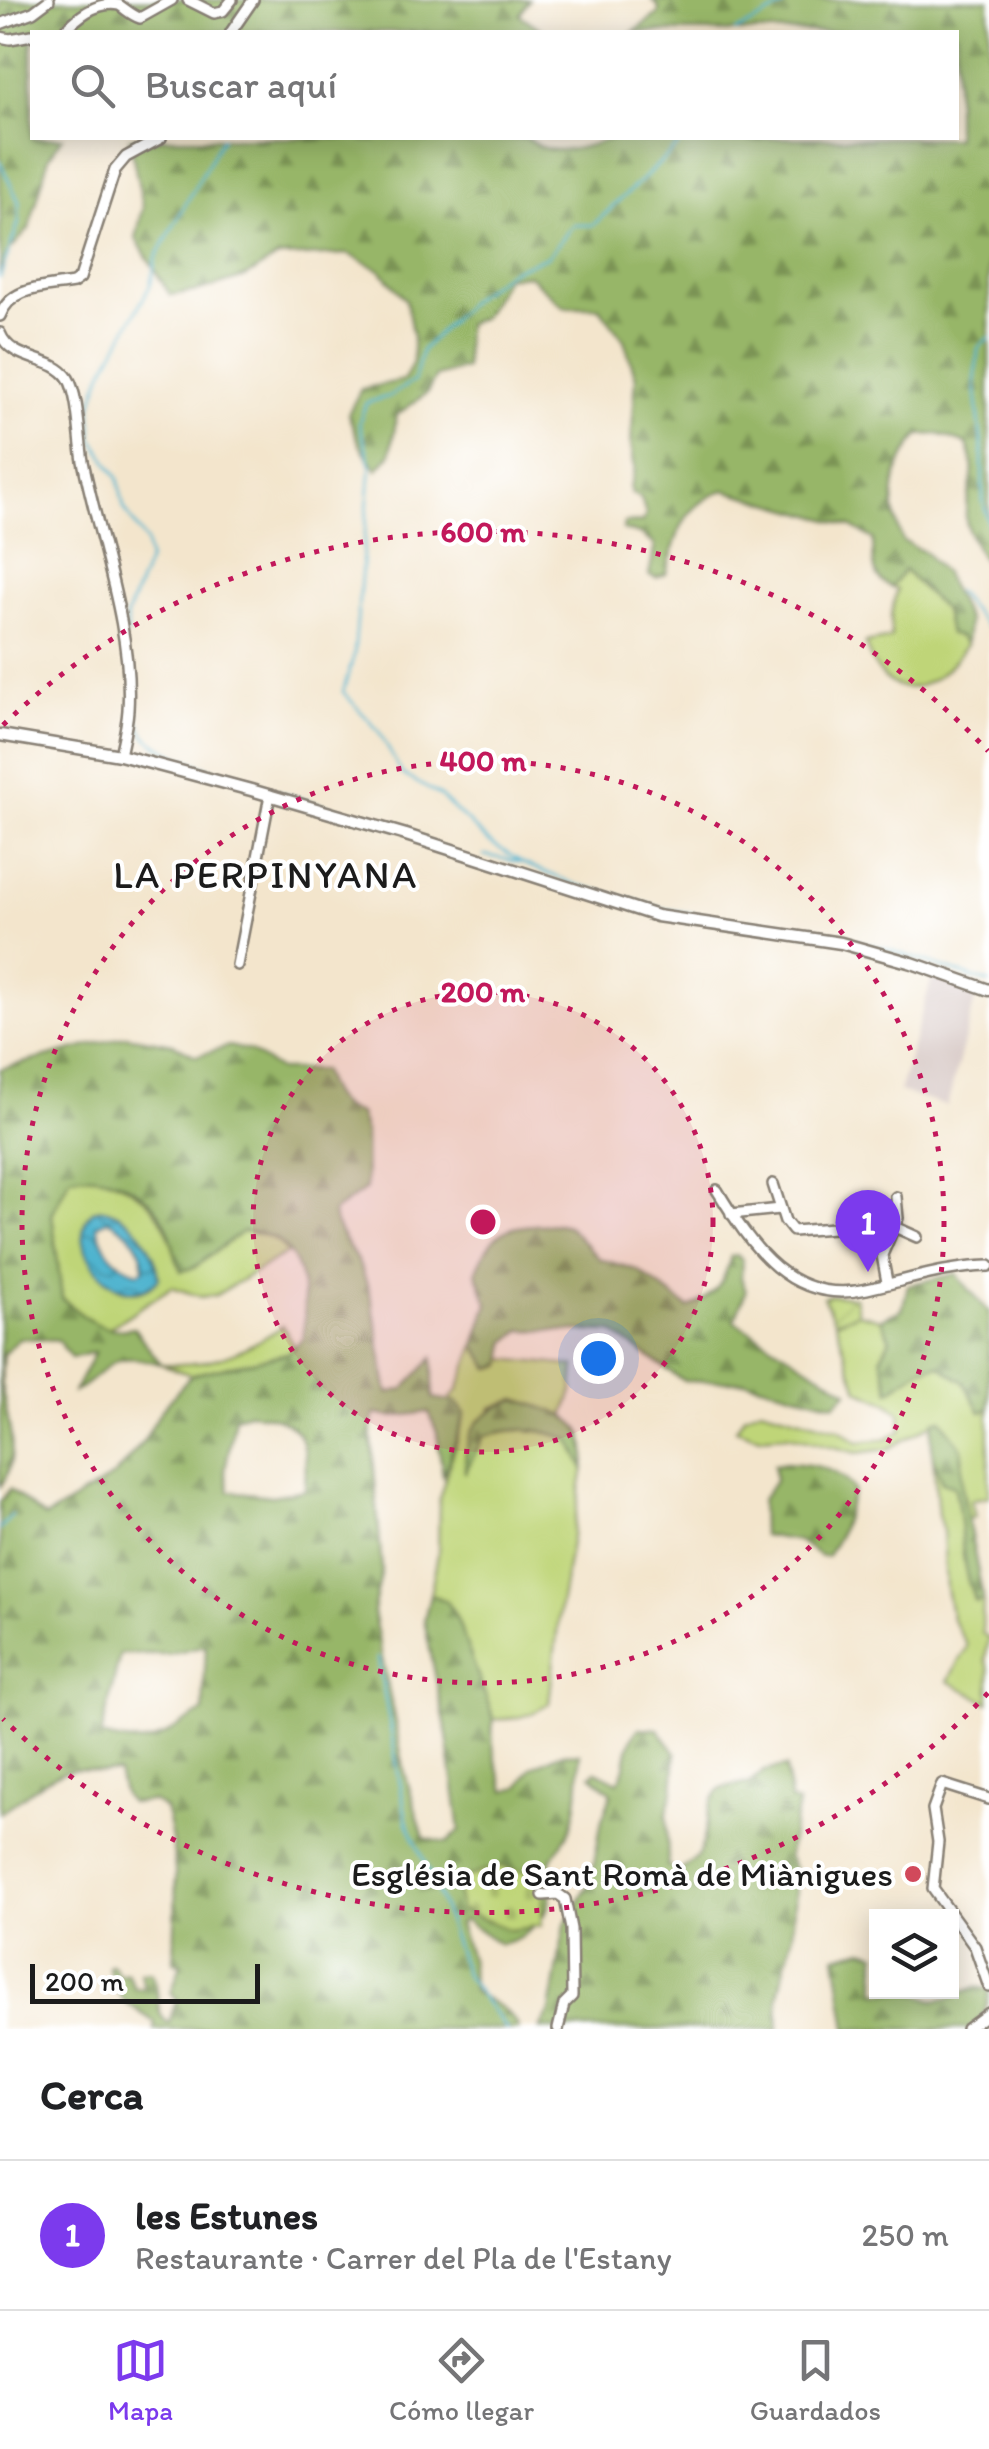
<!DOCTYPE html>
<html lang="es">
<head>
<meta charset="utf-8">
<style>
  :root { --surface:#fff; --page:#f6f6f6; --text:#202124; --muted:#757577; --line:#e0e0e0; --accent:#7c3aed }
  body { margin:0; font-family:Itim,sans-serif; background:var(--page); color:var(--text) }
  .controls { position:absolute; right:30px; bottom:30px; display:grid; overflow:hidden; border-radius:0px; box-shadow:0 5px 25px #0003 }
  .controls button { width:90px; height:90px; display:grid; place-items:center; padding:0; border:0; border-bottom:2px solid var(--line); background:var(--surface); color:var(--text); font:50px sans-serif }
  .scale { position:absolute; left:30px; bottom:25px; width:230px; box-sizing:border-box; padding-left:10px; border:5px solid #1c1c1c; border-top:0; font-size:28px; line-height:35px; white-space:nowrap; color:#1c1c1c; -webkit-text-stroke:8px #fff; paint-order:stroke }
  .you { position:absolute; left:598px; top:1358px; width:35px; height:35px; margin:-25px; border:8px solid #fff; border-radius:50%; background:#1a73e8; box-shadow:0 0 0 15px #1a73e833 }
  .badge { display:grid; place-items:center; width:65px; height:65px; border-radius:50%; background:var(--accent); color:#fff; font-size:32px; font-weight:700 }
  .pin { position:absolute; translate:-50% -82px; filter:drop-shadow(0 2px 5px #0008) }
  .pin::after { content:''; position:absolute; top:52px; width:35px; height:30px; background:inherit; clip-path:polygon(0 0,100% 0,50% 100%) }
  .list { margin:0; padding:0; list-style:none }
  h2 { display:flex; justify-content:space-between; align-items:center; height:130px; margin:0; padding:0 40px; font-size:42px }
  h2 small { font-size:32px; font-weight:400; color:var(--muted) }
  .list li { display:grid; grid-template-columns:65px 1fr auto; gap:30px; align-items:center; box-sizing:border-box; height:150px; padding:0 40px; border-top:2px solid var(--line) }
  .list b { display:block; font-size:38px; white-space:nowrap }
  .list p { margin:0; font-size:32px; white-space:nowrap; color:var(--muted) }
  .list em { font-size:32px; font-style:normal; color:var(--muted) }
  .icon { flex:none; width:55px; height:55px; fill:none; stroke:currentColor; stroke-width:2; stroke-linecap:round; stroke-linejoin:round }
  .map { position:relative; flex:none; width:989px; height:2029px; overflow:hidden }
  .search { position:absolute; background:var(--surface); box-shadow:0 5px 25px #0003; left:30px; right:30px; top:30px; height:110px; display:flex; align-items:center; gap:25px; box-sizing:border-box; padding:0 35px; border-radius:0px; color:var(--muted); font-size:38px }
  .sheet { height:280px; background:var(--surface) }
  nav { display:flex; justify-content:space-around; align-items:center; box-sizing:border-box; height:140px; border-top:2px solid var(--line); background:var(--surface); font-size:28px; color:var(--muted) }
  nav a { display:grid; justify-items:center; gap:5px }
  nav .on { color:var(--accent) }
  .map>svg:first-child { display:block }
  .industrial { fill:#d0c0bc }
  .grass { fill:#bfd578; stroke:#6e784a; stroke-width:2.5; fill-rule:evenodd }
  .forest { fill:url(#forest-firs); stroke:#5a6942; stroke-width:2.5; fill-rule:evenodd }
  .cemetery { fill:url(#cemetery-stones); stroke:#6e784a; stroke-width:2.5 }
  .garden { fill:url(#garden-furrows); stroke:#6e784a; stroke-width:2.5 }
  .water { fill:url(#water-waves); stroke:#366876; stroke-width:2.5; fill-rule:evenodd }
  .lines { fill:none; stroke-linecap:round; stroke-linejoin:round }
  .stream { stroke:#50b4cf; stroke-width:2.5 }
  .minor-casing { stroke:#888074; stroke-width:14 }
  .tertiary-casing { stroke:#888074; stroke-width:15 }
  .minor { stroke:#fff; stroke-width:9 }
  .tertiary { stroke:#fff; stroke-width:10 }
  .ring { fill:none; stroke:#c2185b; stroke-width:5; stroke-dasharray:5 10 }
  .poi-dot { fill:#d1495b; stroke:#fff; stroke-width:4 }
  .labels { text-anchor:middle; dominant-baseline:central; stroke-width:8; stroke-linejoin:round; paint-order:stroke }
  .poi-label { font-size:35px; fill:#1c1c1c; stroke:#fff; text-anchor:end }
  .neighbourhood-label { font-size:38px; letter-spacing:2.5px; fill:#1c1c1c; stroke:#fff }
  .centre { fill:#c2185b; stroke:#fff; stroke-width:5 }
  .ring-label { font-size:30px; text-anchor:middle; font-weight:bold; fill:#c2185b; stroke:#fff; stroke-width:8; stroke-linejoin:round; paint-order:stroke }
</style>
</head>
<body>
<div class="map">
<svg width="989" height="2029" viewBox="0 0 989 2029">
  <defs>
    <pattern id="forest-firs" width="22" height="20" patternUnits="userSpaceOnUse" patternTransform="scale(2.5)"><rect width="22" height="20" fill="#97b668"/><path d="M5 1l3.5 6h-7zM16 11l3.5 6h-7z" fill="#7a9355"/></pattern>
    <pattern id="cemetery-stones" width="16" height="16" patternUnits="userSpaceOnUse" patternTransform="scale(2.5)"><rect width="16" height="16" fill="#bfd578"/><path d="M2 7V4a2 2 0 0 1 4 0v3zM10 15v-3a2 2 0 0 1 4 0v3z" fill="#a4b667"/></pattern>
    <pattern id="garden-furrows" width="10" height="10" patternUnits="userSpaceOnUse" patternTransform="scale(2.5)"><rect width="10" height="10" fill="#bfd578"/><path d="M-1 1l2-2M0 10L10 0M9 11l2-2" fill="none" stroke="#a4b667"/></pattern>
    <pattern id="water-waves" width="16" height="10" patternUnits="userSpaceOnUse" patternTransform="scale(2.5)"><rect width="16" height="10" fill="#50b4cf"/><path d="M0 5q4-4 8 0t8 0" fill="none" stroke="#4292a7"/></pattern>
  </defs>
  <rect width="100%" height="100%" fill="#fff"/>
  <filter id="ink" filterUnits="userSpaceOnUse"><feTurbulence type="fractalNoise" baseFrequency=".01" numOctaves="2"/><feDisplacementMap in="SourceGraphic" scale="20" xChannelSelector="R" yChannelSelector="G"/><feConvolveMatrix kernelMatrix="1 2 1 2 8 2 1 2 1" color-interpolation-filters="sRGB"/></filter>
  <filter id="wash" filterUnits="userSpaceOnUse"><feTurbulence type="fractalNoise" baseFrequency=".0048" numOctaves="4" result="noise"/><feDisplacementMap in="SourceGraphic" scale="40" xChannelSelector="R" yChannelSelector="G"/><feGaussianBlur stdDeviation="2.25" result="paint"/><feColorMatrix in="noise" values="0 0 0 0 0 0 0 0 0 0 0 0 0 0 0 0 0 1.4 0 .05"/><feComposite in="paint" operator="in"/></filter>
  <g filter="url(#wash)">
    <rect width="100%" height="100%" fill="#f3e5cc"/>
    <polygon class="industrial" points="933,974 978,989 947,1106 899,1092"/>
    <g class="grass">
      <path d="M904 570 944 610 949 633 960 637 966 645C934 694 886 710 865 643L891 638V615L897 589 891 587Z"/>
      <path d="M91 1173C144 1188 166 1211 178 1265L194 1268 243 1231C262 1234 278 1236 287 1253L216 1295 201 1297 172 1287 107 1329 88 1321 62 1298 52 1214 70 1177ZM103 1209C133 1215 155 1249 159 1278 123 1324 59 1242 93 1211Z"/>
      <polygon points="858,1313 881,1319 890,1339 881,1357 890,1390 921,1369 939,1365 964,1382 981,1412 989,1409 989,1496 971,1500 975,1517 968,1519 962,1488 962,1449 941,1419 888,1449 857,1453 788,1435 759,1437 736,1429 744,1416 761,1408 838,1429 858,1442 887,1439 902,1430 900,1413 887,1402 858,1390 835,1322"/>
      <path d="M283 1326 294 1347 288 1353 191 1375 161 1364C210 1367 243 1352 283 1326Z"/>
      <path d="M475 1345 490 1368 503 1365 504 1359 575 1366 573 1391 564 1417 516 1399 491 1408 484 1436C516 1427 539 1427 570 1440L584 1468 560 1606 549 1704C531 1715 516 1721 494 1719L447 1601 430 1595 438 1554 439 1499 465 1414 456 1402 449 1400 458 1390Z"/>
      <path d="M933 1456 942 1482 954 1485C965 1523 963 1562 974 1601L983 1598 982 1633 989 1638 985 1659 989 1671V1703L948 1681 967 1646 952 1619 946 1588 943 1531 938 1515Z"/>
    </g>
    <g class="forest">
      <polygon points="0,0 529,0 520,15 545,32 32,32 32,138 62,138 49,157 29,229 8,252 0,275"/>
      <path d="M652 0H989V571C983 557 970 541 967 526 961 495 982 480 967 444L938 434 920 435C892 465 886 503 903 541L926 553 943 572 968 621 966 645 960 637 949 634 944 610 904 570 891 587C870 579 874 559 873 539L850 526 724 490C681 507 678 533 666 574L656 578 649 575 655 545 640 534 623 530 624 523 643 522 646 515 641 498 632 494 630 487 635 469 631 444 636 378 624 340 599 307H564L529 275 506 277 483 317 466 324 465 368 436 376 427 393 397 415 390 455 377 470 360 445 348 414 361 389 404 380 413 362V338L406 300 380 270 348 254 278 257 245 277 199 291 170 295 136 239 143 207 129 138H527C550 160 585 147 612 138H956V32H633L658 14 659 7Z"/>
      <path d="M126 1036 173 1044 196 1056 229 1046 250 1051 279 1070H322C328 1091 336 1108 359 1114L365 1132 366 1189 333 1212C334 1231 353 1250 361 1268 378 1308 379 1351 388 1393L404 1389 433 1358V1398L456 1402 465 1414 443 1477 437 1433 429 1412 392 1417 375 1414 371 1429 382 1570 373 1612 405 1773 424 1838 447 1843 460 1830 446 1729 424 1620 430 1595 447 1601 456 1616 494 1719C488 1743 498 1767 505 1791L519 1787 532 1767 560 1754 580 1753C579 1780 580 1807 569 1832 564 1842 556 1849 552 1859 547 1873 552 1885 550 1899 546 1922 522 1940 500 1944L464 1920 459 1924 471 1961 472 1991C488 2001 513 2010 518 2029H154L155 2022C127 2004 116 2000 108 1966L112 1964 119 1975 127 1973 135 1989 144 1987 140 1973 151 1972C163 1991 151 2013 169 2023L177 1998 171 1993 181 1964 174 1961C175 1910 180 1859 165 1809L152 1801 130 1803 124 1796 118 1773C110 1771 102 1774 94 1771 58 1761 30 1794 0 1813V1502L10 1489 45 1518 115 1475 144 1440 160 1412 191 1375 288 1353 303 1339C306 1307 306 1269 282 1244 273 1234 256 1233 243 1231L193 1268 181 1271C173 1254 173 1233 162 1217 143 1186 104 1171 70 1177L52 1214 62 1298C84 1318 102 1334 134 1328L161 1364C105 1348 114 1369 74 1392L95 1352 71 1358 58 1340 19 1338 3 1354C2 1364 1 1376 2 1386 6 1421 23 1456 0 1487V1069ZM249 1413C304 1418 308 1439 305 1490L272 1496 229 1491 225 1470 235 1417ZM206 1645 203 1712C155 1738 159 1751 101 1736L120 1654H168Z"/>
      <path d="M558 1224 568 1226 600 1259 637 1270 689 1308C716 1294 723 1286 731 1256L737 1255 742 1260 741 1278 746 1291 734 1321 848 1391 835 1404 746 1381H684L612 1332 521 1330 506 1342 503 1365 490 1368 475 1345 488 1303 476 1273C494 1224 510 1226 558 1224Z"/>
      <polygon points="956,1274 989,1312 989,1409 981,1412 964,1382 939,1365 921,1369 890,1391 881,1357 890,1339 881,1319 902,1310 908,1285"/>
      <path d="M517 1399C558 1414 593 1415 584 1468L570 1440C539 1427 516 1427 484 1436L465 1473C464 1430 477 1413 517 1399Z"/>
      <path d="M941 1419 962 1449V1488L983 1598 977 1602C957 1570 965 1523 954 1486L942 1482C934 1461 928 1443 934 1421Z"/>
      <path d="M786 1463C812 1464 838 1467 854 1490L839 1535 827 1556H821L798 1541 762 1535 761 1500 775 1481 774 1465Z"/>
      <path d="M639 1728 658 1729 676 1753 673 1791 667 1812 668 1865 678 1873C685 1867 696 1860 700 1851 714 1818 698 1782 749 1784L764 1771 786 1767 790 1800 798 1804 788 1856 796 1871 792 1937 778 1998 779 2029H540L550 2011 565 1925 591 1880 602 1819 612 1793 591 1775 596 1771 618 1782C631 1766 621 1748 639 1728Z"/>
      <path d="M863 1949 876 1953V1992H912L933 2000 950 1998 975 1987 989 1989C989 2006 983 2019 970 2029H847L836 1956Z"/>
    </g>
    <polygon class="cemetery" points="498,1866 545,1876 541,1926 510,1930 461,1910 456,1885 459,1880"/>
    <polygon class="garden" points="830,1295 855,1297 858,1313 835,1322 823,1297"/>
    <path class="water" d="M103 1209C133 1215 156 1249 159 1278 122 1322 59 1242 93 1211ZM108 1220C128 1230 143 1246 144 1269L138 1272C114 1265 102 1249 97 1225Z"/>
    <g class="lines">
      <g class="stream">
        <polyline points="735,32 783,7 788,0"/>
        <polyline points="683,138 676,148 593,225 573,225 548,256 510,271 476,295 422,350 414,381 390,396 366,403 359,423 371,465 354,655 343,692 378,730 402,774 439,795 489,842 525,864 574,884 663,909 829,936"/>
        <polyline points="0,162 19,202 19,222 0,277"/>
        <polyline points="989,337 978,349 975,383 982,448 983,500 989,526"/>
        <polyline points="956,591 989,630"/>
        <polyline points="128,635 126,617 149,559 146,542 124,508 118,478 93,439 91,407 103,372 150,286 156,258 222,138"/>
        <path d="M133 688C134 702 136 721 144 733 166 766 353 813 400 828"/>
        <polyline points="484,855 520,862"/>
        <polyline points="842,938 884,948 989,983"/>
        <polyline points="0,1529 12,1515"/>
        <polyline points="378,1658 407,1822 437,1890 466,1976 506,2029"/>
      </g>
    </g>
  </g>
  <g filter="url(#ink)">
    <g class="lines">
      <defs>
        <g id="minor">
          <polyline points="188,0 214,13 223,11 232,0"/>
          <polyline points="0,24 33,12 49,0"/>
          <path d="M63 32C76 19 96 0 119 5 127 10 131 15 140 18L172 0"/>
          <polyline points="231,32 253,0"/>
          <polyline points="0,37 10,39 32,35"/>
          <path d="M0 316C11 286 45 288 73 283L80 278 115 170 126 157 161 138"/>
          <path d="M0 333C12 363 52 355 68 378 79 396 79 439 83 461 99 541 133 628 128 710 127 725 123 741 120 755"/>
          <polyline points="237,965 270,795"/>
          <polyline points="773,1184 785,1221 793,1231 888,1224 917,1237"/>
          <path d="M717 1190C751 1246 791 1306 867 1289 908 1280 946 1267 989 1266"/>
          <polyline points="731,1214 780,1209"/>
          <polyline points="887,1282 882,1255 898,1218 896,1197"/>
          <polyline points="989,1799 942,1784 933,1809 938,1842 933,1889 975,1947 989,1987"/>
          <polyline points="543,1895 558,1894 565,1899 571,1929 572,1996 564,2004 558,2029"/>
          <polyline points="967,2029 989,2013"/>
        </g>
        <polyline id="tertiary" points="0,735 120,755 251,790 406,835 657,916 841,943 912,963 989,990"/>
      </defs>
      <use href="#minor" class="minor-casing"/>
      <use href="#tertiary" class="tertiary-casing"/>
      <use href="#minor" class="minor"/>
      <use href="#tertiary" class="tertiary"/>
    </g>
  </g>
  <circle cx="483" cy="1222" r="230" fill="#c2185b" fill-opacity=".12"/>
  <g class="ring">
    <circle cx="483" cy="1222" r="230"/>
    <circle cx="483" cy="1222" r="461"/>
    <path d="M988 1693A691 691 0 0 1 3 1719M3 725A691 691 0 0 1 988 751"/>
  </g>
  <circle class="poi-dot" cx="913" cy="1874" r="10"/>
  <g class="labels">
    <g class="poi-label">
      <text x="893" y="1874">Església de Sant Romà de Miànigues</text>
    </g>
    <g class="neighbourhood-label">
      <text x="266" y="875">LA PERPINYANA</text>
    </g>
  </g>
  <circle cx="483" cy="1222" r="15" class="centre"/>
  <g class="ring-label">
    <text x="483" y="542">600 m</text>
    <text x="483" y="771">400 m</text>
    <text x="483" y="1002">200 m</text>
  </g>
</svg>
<div class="controls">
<button><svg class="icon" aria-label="layers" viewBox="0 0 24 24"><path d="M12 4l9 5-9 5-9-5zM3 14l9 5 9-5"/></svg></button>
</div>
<div class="scale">200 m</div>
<div class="you"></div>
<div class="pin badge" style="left:868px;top:1272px">1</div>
<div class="search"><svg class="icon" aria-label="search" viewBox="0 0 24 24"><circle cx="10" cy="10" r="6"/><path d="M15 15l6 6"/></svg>Buscar aquí</div>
</div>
<section class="sheet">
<h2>Cerca<small></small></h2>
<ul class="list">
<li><span class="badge">1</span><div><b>les Estunes</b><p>Restaurante · Carrer del Pla de l'Estany</p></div><em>250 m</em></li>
</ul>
</section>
<nav>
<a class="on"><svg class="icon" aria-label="map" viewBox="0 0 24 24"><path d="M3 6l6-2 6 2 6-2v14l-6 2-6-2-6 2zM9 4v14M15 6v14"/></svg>Mapa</a>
<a><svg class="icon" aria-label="directions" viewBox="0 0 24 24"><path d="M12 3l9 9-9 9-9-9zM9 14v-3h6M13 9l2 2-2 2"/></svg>Cómo llegar</a>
<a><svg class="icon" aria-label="saved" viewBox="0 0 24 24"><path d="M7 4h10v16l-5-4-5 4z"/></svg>Guardados</a>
</nav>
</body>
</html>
